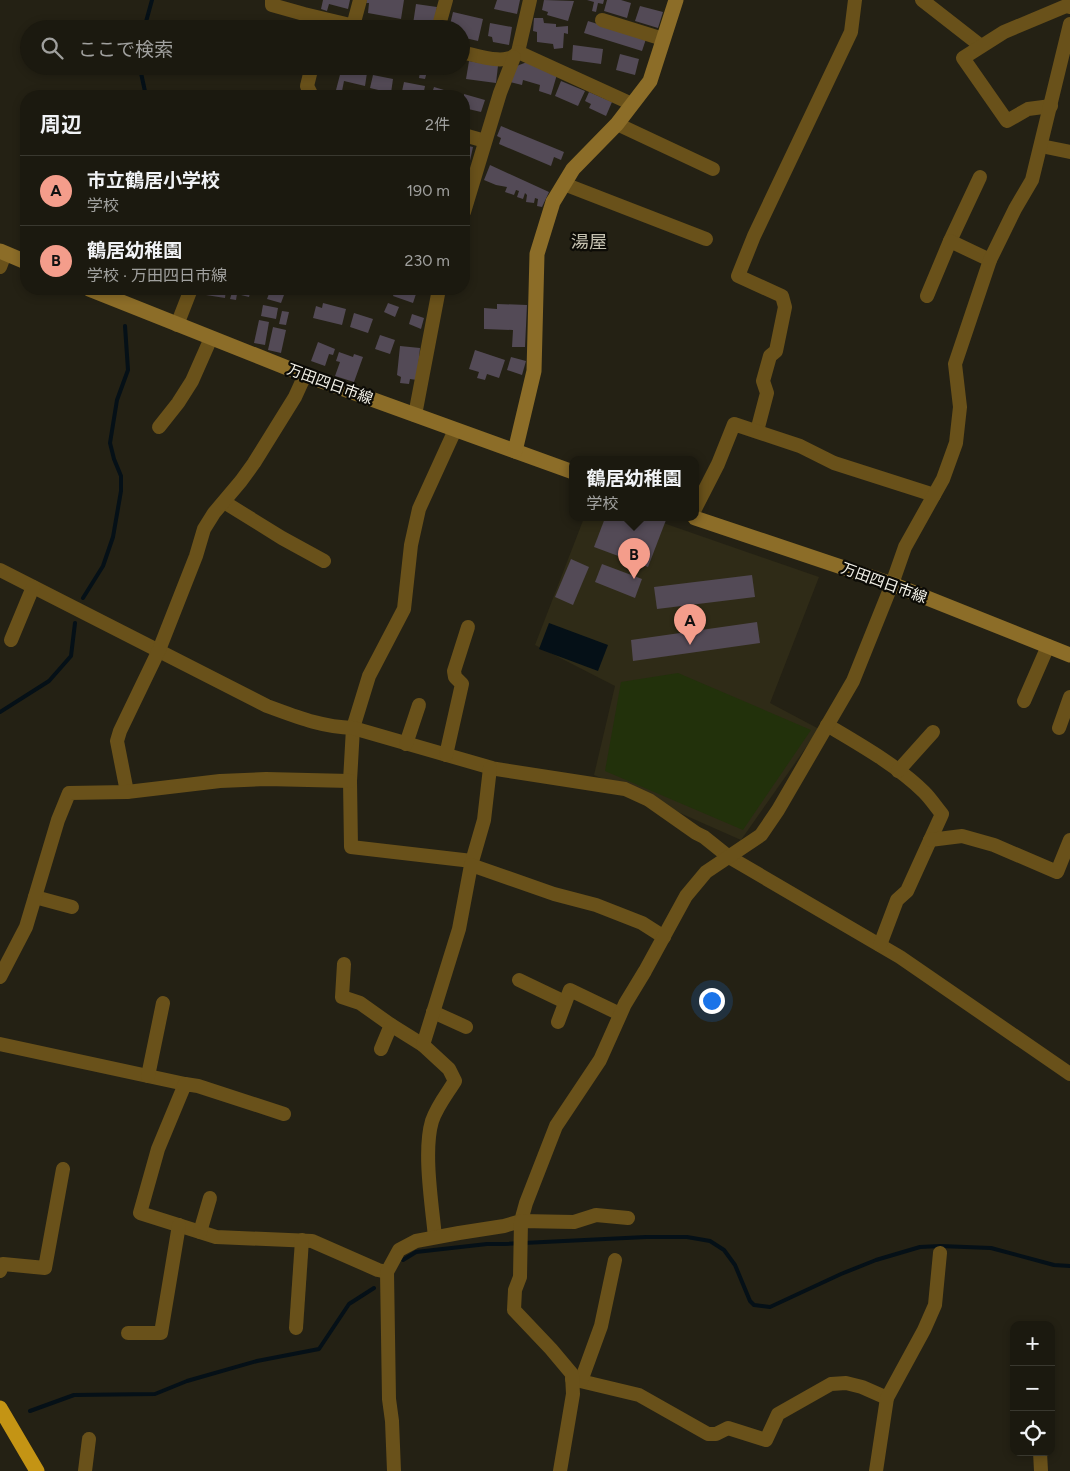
<!DOCTYPE html>
<html lang="ja">
<head>
<meta charset="utf-8">
<style>
  :root { --surface:#1b190f; --page:#242218; --text:#f1f3f6; --muted:#a0a09e; --line:#39382f; --accent:#f49d8b }
  body { margin:0; font-family:Figtree,"Noto Sans JP",sans-serif; background:var(--page); color:var(--text) }
  .controls { position:absolute; right:15px; bottom:15px; display:grid; overflow:hidden; border-radius:10px; box-shadow:0 2px 8px #0003 }
  .controls button { width:45px; height:45px; display:grid; place-items:center; padding:0; border:0; border-bottom:1px solid var(--line); background:var(--surface); color:var(--text); font:25px sans-serif }
  .you { position:absolute; left:711px; top:1000px; width:18px; height:18px; margin:-12px; border:4px solid #fff; border-radius:50%; background:#1a73e8; box-shadow:0 0 0 8px #1a73e833 }
  .badge { display:grid; place-items:center; width:32px; height:32px; border-radius:50%; background:var(--accent); color:#111; font-size:16px; font-weight:700 }
  .pin { position:absolute; translate:-50% -41px; filter:drop-shadow(0 1px 2px #0008) }
  .pin::after { content:''; position:absolute; top:26px; width:18px; height:15px; background:inherit; clip-path:polygon(0 0,100% 0,50% 100%) }
  .popup { position:absolute; left:569px; top:456px; width:130px; height:65px; box-sizing:border-box; display:grid; place-content:center; border-radius:10px; background:var(--surface); filter:drop-shadow(0 1px 4px #0005); font-size:16px; white-space:nowrap; color:var(--muted) }
  .popup b { font-size:19px; color:var(--text) }
  .popup::after { content:''; position:absolute; left:50%; top:100%; margin-left:-10px; border:10px solid transparent; border-top-color:var(--surface) }
  .list { margin:0; padding:0; list-style:none }
  h2 { display:flex; justify-content:space-between; align-items:center; height:65px; margin:0; padding:0 20px; font-size:21px }
  h2 small { font-size:16px; font-weight:400; color:var(--muted) }
  .list li { display:grid; grid-template-columns:32px 1fr auto; gap:15px; align-items:center; box-sizing:border-box; height:70px; padding:0 20px; border-top:1px solid var(--line) }
  .list b { display:block; font-size:19px; white-space:nowrap }
  .list p { margin:0; font-size:16px; white-space:nowrap; color:var(--muted) }
  .list em { font-size:16px; font-style:normal; color:var(--muted) }
  .icon { flex:none; width:28px; height:28px; fill:none; stroke:currentColor; stroke-width:2; stroke-linecap:round; stroke-linejoin:round }
  .map { position:relative; flex:none; width:1070px; height:1471px; overflow:hidden }
  .search { position:absolute; background:var(--surface); box-shadow:0 2px 8px #0003; left:20px; top:20px; width:450px; height:55px; display:flex; align-items:center; gap:12px; box-sizing:border-box; padding:0 18px; border-radius:28px; color:var(--muted); font-size:19px }
  .panel { position:absolute; background:var(--surface); box-shadow:0 2px 8px #0003; left:20px; top:90px; width:450px; height:205px; border-radius:20px }
  .map>svg:first-child { display:block }
  .built { fill:#2f2b17 }
  .green { fill:#22310b }
  .water { fill:#051017 }
  .lines { fill:none; stroke-linecap:round; stroke-linejoin:round }
  .stream { stroke:#051017; stroke-width:4 }
  .building { fill:#534a56 }
  .street { stroke:#69511a; stroke-width:14 }
  .secondary { stroke:#8c6d28; stroke-width:15 }
  .highway { stroke:#c49414; stroke-width:15 }
  .labels { text-anchor:middle; dominant-baseline:central; stroke-width:4.5; stroke-linejoin:round; paint-order:stroke }
  .street-label { font-size:15px; fill:#f5f3ea; stroke:#0c0b06 }
  .quarter-label { font-size:18px; fill:#c5c1b0; stroke:#0c0b06 }
</style>
</head>
<body>
<div class="map">
<svg width="1070" height="1471" viewBox="0 0 1070 1471">
  <rect width="100%" height="100%" fill="#242114"/>
  <polygon class="built" points="584,518 649,518 819,577 770,703 819,729 741,840 594,775 615,686 535,645"/>
  <polygon class="green" points="678,673 811,730 743,830 605,771 621,682"/>
  <polygon class="water" points="549,623 608,645 598,671 539,649"/>
  <g class="lines">
    <g class="stream">
      <polyline points="144,29 152,0"/>
      <polyline points="141,66 141,73 146,96"/>
      <polyline points="83,598 103,566 113,537 121,491 121,476 114,459 110,443 117,400 128,370 125,326"/>
      <polyline points="0,712 49,681 71,656 75,623"/>
      <polyline points="403,1260 416,1252 487,1244 504,1244 646,1237 687,1237 710,1241 724,1250 735,1265 750,1301 754,1305 770,1307 841,1274 876,1260 920,1247 940,1246 991,1248 1054,1265 1070,1266"/>
      <polyline points="30,1411 74,1395 155,1394 187,1381 257,1361 319,1349 349,1304 374,1288"/>
    </g>
  </g>
  <g class="building">
    <polygon points="323,0 350,0 348,9 329,4 327,11 321,9"/>
    <polygon points="367,0 404,0 401,19 368,13 369,3 366,3"/>
    <polygon points="497,0 520,0 517,14 494,9"/>
    <polygon points="544,0 574,1 568,21 547,15 548,12 542,10"/>
    <polygon points="587,0 604,0 603,4 598,3 596,12 592,11 594,2"/>
    <polygon points="607,0 621,0 631,3 627,18 604,11"/>
    <polygon points="416,4 437,7 434,23 431,23 430,29 422,28 421,25 413,24"/>
    <polygon points="640,6 663,12 658,28 635,21"/>
    <polygon points="453,12 483,19 478,41 461,37 461,29 449,29"/>
    <polygon points="534,18 543,18 544,23 556,24 556,27 568,26 568,34 564,33 563,48 554,49 553,44 537,42 537,32 533,31"/>
    <polygon points="293,20 312,25 311,29 291,29"/>
    <polygon points="588,21 646,39 642,51 584,33"/>
    <polygon points="490,23 512,27 509,45 493,42 492,37 488,36"/>
    <polygon points="573,45 603,49 601,64 572,60"/>
    <polygon points="620,54 639,59 635,75 616,70"/>
    <polygon points="469,61 498,66 496,83 466,79"/>
    <polygon points="527,62 558,71 551,95 539,91 540,85 523,80 522,85 510,82 514,67"/>
    <polygon points="421,66 428,68 425,79 419,78"/>
    <polygon points="342,67 367,73 365,86 344,81 342,91 336,90"/>
    <polygon points="373,75 393,79 391,93 370,88"/>
    <polygon points="561,81 585,91 578,106 555,96"/>
    <polygon points="404,82 425,86 423,96 401,96"/>
    <polygon points="434,87 454,93 454,96 431,96"/>
    <polygon points="589,92 612,102 606,116 589,108 591,104 585,101"/>
    <polygon points="464,94 485,100 481,112 464,108"/>
    <polygon points="501,126 564,152 561,160 554,157 551,166 499,144 501,138 497,136"/>
    <polygon points="464,145 473,147 469,165 464,164"/>
    <polygon points="490,165 549,192 542,207 537,206 538,199 535,198 534,203 526,202 527,195 525,193 523,199 517,197 519,191 516,190 514,195 505,192 507,187 496,185 484,180"/>
    <polygon points="207,289 226,289 225,298 206,295"/>
    <polygon points="233,289 251,289 249,297 237,294 236,300 230,299"/>
    <polygon points="396,289 403,289 416,294 413,303 393,296"/>
    <polygon points="270,291 284,295 281,303 267,299"/>
    <polygon points="323,303 346,309 342,325 313,318 316,306 322,308"/>
    <polygon points="388,303 399,307 395,317 384,312"/>
    <polygon points="497,304 527,305 525,347 512,347 513,330 484,329 484,308 497,309"/>
    <polygon points="263,305 278,308 276,319 261,316"/>
    <polygon points="282,311 289,312 286,325 279,324"/>
    <polygon points="354,313 373,319 368,333 350,327"/>
    <polygon points="412,314 424,318 421,329 409,324"/>
    <polygon points="259,320 269,322 265,345 254,343"/>
    <polygon points="273,327 286,330 281,353 268,350"/>
    <polygon points="380,335 395,340 390,354 375,349"/>
    <polygon points="318,342 335,349 333,355 329,354 325,366 311,361"/>
    <polygon points="400,346 420,348 417,380 410,379 409,384 400,383 401,377 397,375"/>
    <polygon points="475,350 505,360 499,378 487,374 485,380 477,378 479,372 469,369"/>
    <polygon points="339,352 353,357 354,354 363,357 354,382 335,376 340,362 336,361"/>
    <polygon points="511,357 526,361 522,375 507,370"/>
    <polygon points="605,518 661,518 666,520 648,567 594,547"/>
    <polygon points="571,559 589,567 573,605 555,597"/>
    <polygon points="602,564 642,579 635,598 595,582"/>
    <polygon points="752,575 755,597 657,609 654,587"/>
    <polygon points="757,622 760,643 633,661 631,640"/>
  </g>
  <g class="lines">
    <g class="street">
      <polyline points="272,0 272,5 304,14 367,29"/>
      <polyline points="922,0 981,46"/>
      <polyline points="602,20 663,39"/>
      <polyline points="353,26 360,0"/>
      <polyline points="438,29 446,0"/>
      <path d="M461 52C476 55 508 67 518 52L530 0"/>
      <polyline points="518,52 632,104"/>
      <polyline points="312,96 307,86 312,66"/>
      <polyline points="1051,106 1028,109 1007,121 963,58 1004,32 1066,6 1070,7"/>
      <polyline points="617,124 713,169"/>
      <polyline points="464,135 485,141"/>
      <polyline points="1041,146 1070,152"/>
      <polyline points="564,184 706,239"/>
      <polyline points="464,212 500,93 514,57"/>
      <polyline points="950,241 980,177"/>
      <polyline points="0,267 5,254"/>
      <polyline points="927,296 950,241 990,260"/>
      <polyline points="177,325 191,289"/>
      <polyline points="415,415 439,289"/>
      <polyline points="159,427 178,403 192,381 211,338"/>
      <polyline points="455,430 419,509 411,545 404,609 369,676 353,728 350,781 351,847 472,861"/>
      <polyline points="757,431 767,393 763,381 770,356 776,351 785,307 782,296 738,276 754,236 851,32 855,0"/>
      <polyline points="224,502 282,538 324,561"/>
      <polyline points="695,509 718,464 734,424 800,446 834,463 934,495"/>
      <path d="M0 570 267 706C297 717 321 727 353 728L492 768H490L625 789 649 800 696 833 704 837 729 857 900 957 1070 1074"/>
      <polyline points="11,640 33,587"/>
      <polyline points="1024,701 1048,646"/>
      <path d="M827 725C859 744 898 766 924 792 931 799 936 807 942 814L907 891 897 900 880 945"/>
      <polyline points="1059,728 1070,697"/>
      <polyline points="406,744 419,705"/>
      <polyline points="446,755 462,684 455,677 454,671 468,627"/>
      <polyline points="898,771 933,732"/>
      <polyline points="127,792 117,741 120,731 159,650 196,556 204,529 214,513 241,481 254,463 295,397 305,375"/>
      <polyline points="930,840 962,836 994,845 1057,872 1070,840"/>
      <polyline points="471,865 484,820 490,768"/>
      <polyline points="35,897 72,907"/>
      <polyline points="344,964 342,997 360,1003 391,1025"/>
      <polyline points="0,977 26,927 58,820 69,793 127,792 220,781 266,779 350,781"/>
      <polyline points="519,980 565,1002"/>
      <polyline points="433,1012 466,1027"/>
      <polyline points="558,1022 570,990 620,1014"/>
      <polyline points="0,1044 185,1084"/>
      <polyline points="381,1049 391,1025 423,1045"/>
      <polyline points="148,1076 163,1003"/>
      <polyline points="284,1114 198,1086 185,1084 158,1149 140,1213 216,1237 312,1241 378,1270 387,1272"/>
      <polyline points="200,1232 210,1198"/>
      <path d="M435 1237C432 1205 423 1151 432 1121 437 1106 447 1094 455 1081L449 1069 423 1045 459 929 471 865 554 894 596 905 642 923 664 937"/>
      <polyline points="0,1271 3,1264 45,1268 63,1169"/>
      <polyline points="296,1328 302,1240"/>
      <polyline points="128,1333 161,1333 179,1225"/>
      <polyline points="572,1379 639,1395 708,1434 716,1434 728,1428 766,1440 778,1414 831,1384 846,1383 862,1387 887,1398"/>
      <polyline points="581,1381 601,1326 615,1260"/>
      <polyline points="1040,1452 1041,1471"/>
      <polyline points="85,1471 89,1439"/>
      <polyline points="394,1471 392,1421 389,1399 387,1272 399,1250 416,1241 459,1233 504,1226 521,1221 526,1203 556,1126 600,1060 625,1004 645,971 686,896 706,872 761,835 778,810 853,681 892,584 905,547 943,479 956,443 960,407 955,364 990,260 1015,209 1032,180 1070,24"/>
      <polyline points="560,1471 573,1394 572,1374 551,1349 514,1310 515,1290 520,1277 521,1221 574,1222 596,1215 628,1218"/>
      <polyline points="876,1471 887,1398 924,1330 935,1305 940,1253"/>
    </g>
    <g class="secondary">
      <polyline points="0,251 26,262"/>
      <polyline points="89,289 305,375 573,472"/>
      <polyline points="515,451 534,371 537,254 553,202 573,169 617,124 650,81 676,0"/>
      <polyline points="695,518 892,584 1070,655"/>
    </g>
    <polyline class="highway" points="0,1408 37,1471"/>
  </g>
  <g class="labels">
    <g class="street-label">
      <text transform="translate(330 384) rotate(20)">万田四日市線</text>
      <text transform="translate(884 583) rotate(20)">万田四日市線</text>
    </g>
    <g class="quarter-label">
      <text x="589" y="242">湯屋</text>
    </g>
  </g>
</svg>
<div class="controls">
<button>+</button>
<button>−</button>
<button><svg class="icon" aria-label="locate" viewBox="0 0 24 24"><circle cx="12" cy="12" r="6"/><path d="M12 2v4M12 18v4M2 12h4M18 12h4"/></svg></button>
</div>
<div class="you"></div>
<div class="pin badge" style="left:690px;top:645px">A</div>
<div class="pin badge" style="left:634px;top:579px">B</div>
<div class="popup"><b>鶴居幼稚園</b>学校</div>
<div class="search"><svg class="icon" aria-label="search" viewBox="0 0 24 24"><circle cx="10" cy="10" r="6"/><path d="M15 15l6 6"/></svg>ここで検索</div>
<section class="panel">
<h2>周辺<small>2件</small></h2>
<ul class="list">
<li><span class="badge">A</span><div><b>市立鶴居小学校</b><p>学校</p></div><em>190 m</em></li>
<li><span class="badge">B</span><div><b>鶴居幼稚園</b><p>学校 · 万田四日市線</p></div><em>230 m</em></li>
</ul>
</section>
</div>
</body>
</html>
